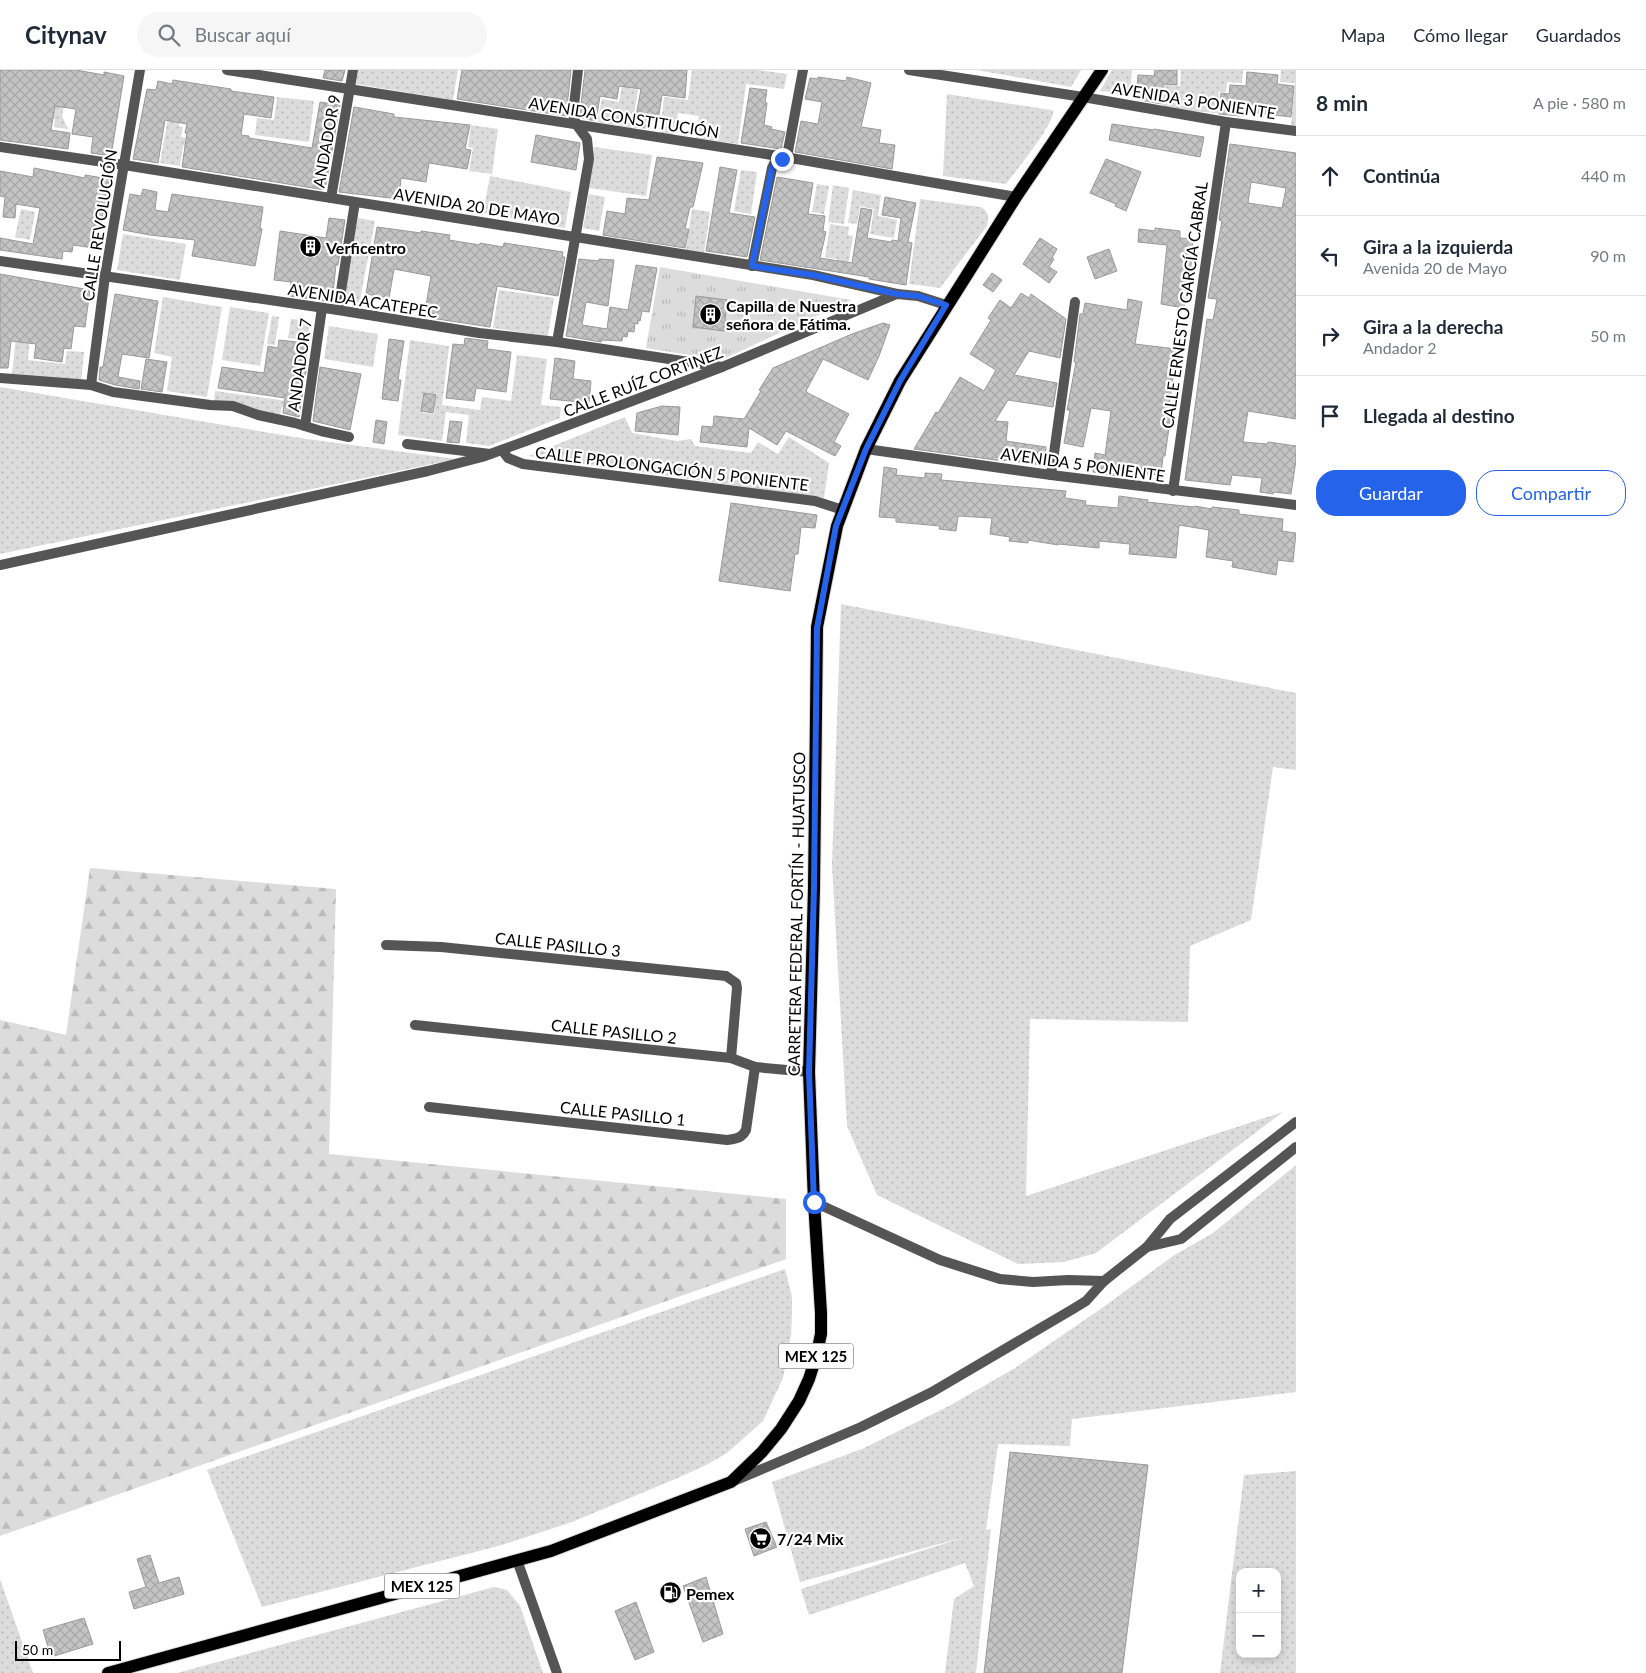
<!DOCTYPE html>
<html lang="es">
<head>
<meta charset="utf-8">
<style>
  :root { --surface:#fff; --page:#f6f6f7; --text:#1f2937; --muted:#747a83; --line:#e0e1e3; --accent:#2563eb }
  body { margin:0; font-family:Lato,sans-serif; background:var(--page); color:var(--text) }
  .controls { position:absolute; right:15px; bottom:15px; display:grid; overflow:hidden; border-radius:10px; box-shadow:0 2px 8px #0003 }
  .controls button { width:45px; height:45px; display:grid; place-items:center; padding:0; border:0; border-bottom:1px solid var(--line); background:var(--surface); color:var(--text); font:25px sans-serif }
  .scale { position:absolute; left:15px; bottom:12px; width:106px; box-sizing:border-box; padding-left:5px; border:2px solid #000; border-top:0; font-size:14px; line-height:18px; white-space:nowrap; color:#000; -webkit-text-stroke:4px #fff; paint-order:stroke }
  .stop { position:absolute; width:15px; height:15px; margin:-11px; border:4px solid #2563eb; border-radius:50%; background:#fff }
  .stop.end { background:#2563eb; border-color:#fff; box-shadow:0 1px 5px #0008 }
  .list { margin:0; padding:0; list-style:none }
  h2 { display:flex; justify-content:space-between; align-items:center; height:65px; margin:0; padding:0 20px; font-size:21px }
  h2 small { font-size:16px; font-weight:400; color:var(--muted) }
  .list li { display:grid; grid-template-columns:32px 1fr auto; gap:15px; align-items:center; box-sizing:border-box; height:80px; padding:0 20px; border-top:1px solid var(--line) }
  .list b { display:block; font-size:19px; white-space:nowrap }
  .list p { margin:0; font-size:16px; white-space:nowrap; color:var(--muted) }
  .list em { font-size:16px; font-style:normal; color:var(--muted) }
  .actions { display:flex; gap:10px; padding:15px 20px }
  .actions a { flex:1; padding:11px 0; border:1px solid var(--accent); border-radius:20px; text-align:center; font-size:18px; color:var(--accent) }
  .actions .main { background:var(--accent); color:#fff }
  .icon { flex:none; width:28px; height:28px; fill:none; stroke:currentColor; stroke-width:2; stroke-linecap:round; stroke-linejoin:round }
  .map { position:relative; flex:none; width:1296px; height:1603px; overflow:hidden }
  header { display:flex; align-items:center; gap:30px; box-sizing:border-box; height:70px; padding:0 25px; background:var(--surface); border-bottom:1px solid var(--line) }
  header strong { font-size:24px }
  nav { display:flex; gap:28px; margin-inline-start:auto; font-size:18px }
  .search { width:350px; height:45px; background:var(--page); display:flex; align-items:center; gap:12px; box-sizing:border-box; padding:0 18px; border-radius:28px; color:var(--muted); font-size:19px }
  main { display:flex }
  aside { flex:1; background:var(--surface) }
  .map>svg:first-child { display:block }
  .grass { fill:url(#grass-dots); fill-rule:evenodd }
  .forest { fill:url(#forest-firs) }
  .park { fill:url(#park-tufts) }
  .building { fill:url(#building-cross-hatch); stroke:#999; fill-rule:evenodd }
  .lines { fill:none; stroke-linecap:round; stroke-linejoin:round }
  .primary-casing { stroke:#dbdbdb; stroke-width:14 }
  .minor { stroke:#555; stroke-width:10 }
  .tertiary { stroke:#555; stroke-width:10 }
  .primary { stroke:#000; stroke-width:12 }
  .route { stroke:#2563eb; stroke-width:6 }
  .labels { text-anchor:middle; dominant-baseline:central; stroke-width:4.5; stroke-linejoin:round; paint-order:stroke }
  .shield { fill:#fff; stroke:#4c4c4c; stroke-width:1 }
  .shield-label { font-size:15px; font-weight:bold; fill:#000 }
  .street-label { font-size:16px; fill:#000; stroke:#fff }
  .poi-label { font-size:16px; font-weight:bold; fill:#000; stroke:#fff; text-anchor:start }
</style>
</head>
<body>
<header>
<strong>Citynav</strong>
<div class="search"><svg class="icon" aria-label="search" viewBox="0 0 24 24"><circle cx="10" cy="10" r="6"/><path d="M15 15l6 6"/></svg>Buscar aquí</div>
<nav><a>Mapa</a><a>Cómo llegar</a><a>Guardados</a></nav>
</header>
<main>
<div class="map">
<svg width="1296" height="1603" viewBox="0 0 1296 1603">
  <defs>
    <pattern id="grass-dots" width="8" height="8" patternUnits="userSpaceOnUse" patternTransform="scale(1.25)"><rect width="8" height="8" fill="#dcdcdc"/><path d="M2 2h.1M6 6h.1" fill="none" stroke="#bbb" stroke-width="1.8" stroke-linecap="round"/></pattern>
    <pattern id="forest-firs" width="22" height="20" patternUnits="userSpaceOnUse" patternTransform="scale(1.25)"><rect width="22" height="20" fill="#dcdcdc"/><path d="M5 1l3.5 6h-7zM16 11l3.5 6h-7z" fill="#bbb"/></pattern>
    <pattern id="park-tufts" width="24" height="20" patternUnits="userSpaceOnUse" patternTransform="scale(1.25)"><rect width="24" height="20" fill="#dcdcdc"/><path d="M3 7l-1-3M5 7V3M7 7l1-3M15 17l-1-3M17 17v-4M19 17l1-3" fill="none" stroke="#bbb"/></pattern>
    <pattern id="building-cross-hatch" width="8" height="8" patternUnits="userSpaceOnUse" patternTransform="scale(1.25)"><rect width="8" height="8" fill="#c4c4c4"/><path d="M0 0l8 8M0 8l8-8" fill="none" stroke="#a7a7a7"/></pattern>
  </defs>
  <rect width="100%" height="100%" fill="#fff"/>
  <g class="grass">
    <polygon points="58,0 66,25 62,46 68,59 54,57 55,49 52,49"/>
    <polygon points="358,0 458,0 453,30 356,14"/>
    <polygon points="692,0 758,0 787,4 784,19 746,14 738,74 696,68 699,46 678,43 674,66 660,64 664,27 688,30"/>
    <polygon points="977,0 1081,0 1071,17"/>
    <polygon points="1112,0 1132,0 1130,24 1100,21"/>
    <polygon points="1181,0 1243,0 1242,13 1227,12 1226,22 1219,22 1218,43 1162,39 1163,15 1180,16"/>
    <polygon points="1281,0 1296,0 1296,57 1291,56 1295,13 1280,12"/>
    <polygon points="622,16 638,20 632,58 597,52 602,29 619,32"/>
    <path d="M947 24 1051 40 1053 41C1055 53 1015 102 1006 114L943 106Z"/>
    <polygon points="277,27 314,31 309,72 255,65 257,48 274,50"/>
    <polygon points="169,42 181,44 179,56 183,57 181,67 193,69 191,77 183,76 180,96 160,93"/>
    <polygon points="471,55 498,59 492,104 469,101 473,78 468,77"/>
    <polygon points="594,77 652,85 646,126 589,118"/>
    <polygon points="741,100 757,102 751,144 734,141"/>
    <polygon points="490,106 571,122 565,158 483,143"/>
    <polygon points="817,114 829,116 824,144 812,142"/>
    <polygon points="833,115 849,118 844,154 828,152"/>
    <polygon points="853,120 881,125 878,146 897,150 894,168 870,164 874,139 860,136 857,154 848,153"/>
    <polygon points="589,124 605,127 599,161 583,158"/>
    <path d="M920 129 981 137C989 142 989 147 987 156L940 218 909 214Z"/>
    <polygon points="21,139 35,142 30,170 15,167"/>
    <polygon points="692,139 710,142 704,183 686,180"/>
    <polygon points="358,148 375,151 359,235 342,232"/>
    <polygon points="830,154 849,157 848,165 853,166 847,204 837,194 837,189 825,187"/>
    <polygon points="123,164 186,174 180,210 117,200"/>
    <polygon points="499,220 554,228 548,266 493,258"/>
    <polygon points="163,227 222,237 207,327 167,321 172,287 154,283"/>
    <polygon points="230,237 269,243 260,296 222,290"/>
    <polygon points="272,246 279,247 275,275 267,274"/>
    <polygon points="291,249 310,251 307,271 288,268"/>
    <polygon points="329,256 378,264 373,297 324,289"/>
    <polygon points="16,265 30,267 28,290 65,294 67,281 84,282 81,313 12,305"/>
    <path d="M410 270 449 276 442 335 480 340 482 327 511 331 517 285 547 289 541 335 561 337 560 348 489 376 466 373 469 345 446 342 442 371 398 365ZM424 323 436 325 434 344 422 343Z"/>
    <polygon points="0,317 300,368 456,389 0,484"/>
    <polygon points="215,321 287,331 286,336 282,337 280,345 214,331"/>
    <polygon points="625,347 632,363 677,371 691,369 695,376 751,383 758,372 778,384 789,367 829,393 824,428 528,386"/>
    <polygon points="841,534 1296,623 1296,700 1273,697 1251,850 1190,876 1188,952 1030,949 1026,1126 1283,1042 1096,1183 1064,1192 1018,1194 877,1125 847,1056 832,795"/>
    <polygon points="1296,1095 1296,1322 1072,1349 1070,1376 998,1374 986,1460 991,1459 976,1603 945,1603 954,1529 974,1516 965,1493 809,1545 801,1519 965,1467 800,1512 772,1412 862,1379 949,1336 1015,1298 1102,1238 1173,1186 1213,1163"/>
    <polygon points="785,1199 792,1227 792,1244 791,1265 783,1308 763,1351 727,1383 708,1394 680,1407 572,1452 502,1475 262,1537 207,1400"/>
    <path d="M1296 1401V1603H1220L1244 1405ZM1240 1502H1277V1584H1240Z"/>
    <polygon points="0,1509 33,1603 0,1603"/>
    <polygon points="494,1517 507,1520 520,1536 543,1603 177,1603"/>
  </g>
  <polygon class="forest" points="90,798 336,819 329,1084 786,1129 786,1189 0,1466 0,950 66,965"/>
  <polygon class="park" points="660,197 851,230 721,290 646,278"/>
  <g class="building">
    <polygon points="0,0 76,0 104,5 104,2 124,6 111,86 91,83 93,67 72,64 76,39 55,36 51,60 70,63 68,79 0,70"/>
    <polygon points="325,0 345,0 342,11 323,8"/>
    <polygon points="462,0 571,0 566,46 457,29"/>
    <polygon points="585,0 687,0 685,28 662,25 658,51 648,49 646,58 634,57 641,19 619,16 617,29 600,26 596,51 581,48 580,43"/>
    <polygon points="1155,0 1177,0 1177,15 1163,14 1161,34 1136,29 1138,5 1154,6"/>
    <polygon points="1247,2 1278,5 1277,14 1294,16 1291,47 1240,41 1240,46 1219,44 1221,23 1229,24 1230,15 1246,16"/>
    <polygon points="818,7 846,11 847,7 871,13 861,57 881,60 879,73 895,75 892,99 795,82 801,51 818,54 822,32 805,29 810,8 818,9"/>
    <polygon points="173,10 231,19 231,21 274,27 271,48 244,44 241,65 249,66 249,68 312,78 320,32 340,35 325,120 182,97 187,63 185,63 187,54 165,50 158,93 133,89 147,19 156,20 158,11 172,14"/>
    <polygon points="750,18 767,20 765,32 767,33 764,55 772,57 771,59 785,62 781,79 741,73"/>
    <polygon points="354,37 394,44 394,47 470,55 465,79 471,80 467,99 429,93 426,112 401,108 399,129 339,122"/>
    <polygon points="1112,54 1154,60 1154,59 1204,67 1200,87 1109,70"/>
    <polygon points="536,65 580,73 576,100 531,92"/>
    <path d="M1230 74 1296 83V349L1248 341 1243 372 1267 374 1268 372 1296 376V390L1291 424 1274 422 1273 424 1260 422 1262 408 1232 405 1230 415 1185 410 1207 249 1213 250 1217 229 1208 228 1222 151 1219 150ZM1251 112 1286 118 1282 138 1248 133Z"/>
    <polygon points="657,87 703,93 693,137 690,137 685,159 689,159 685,178 603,165 607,141 625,144 627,128 649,130"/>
    <polygon points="1106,89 1141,102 1126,141 1115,136 1116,134 1090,123"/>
    <polygon points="720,97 737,100 729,143 755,147 747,187 706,181"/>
    <polygon points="34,98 85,108 85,105 109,109 101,155 98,154 94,178 73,175 72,182 63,181 62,189 0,180 0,168 33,174 40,138 16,134 15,148 3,147 5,127 0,126 0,101 33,107"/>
    <polygon points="777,107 813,113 808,144 825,146 823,161 826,162 820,188 852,193 861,138 872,140 867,168 891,172 892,170 898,171 901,148 882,145 885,127 916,133 908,172 912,173 906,215 869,209 869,207 760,190"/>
    <polygon points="143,119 157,122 155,140 168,142 172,124 263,137 260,158 262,159 255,196 192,186 195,170 150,165 123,160 130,124 141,126"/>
    <polygon points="329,148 345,150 338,195 336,195 332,232 290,226 291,212 274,210 280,161 326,168"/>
    <polygon points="377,157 421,163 421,161 450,165 449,170 480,175 480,173 503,177 504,173 563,182 562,187 565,187 558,226 497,216 490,257 424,247 431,206 394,199 389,228 366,224"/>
    <polygon points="1155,158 1180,161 1180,168 1193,169 1189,220 1187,220 1184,238 1161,234 1167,175 1138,172 1139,159 1155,161"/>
    <polygon points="1040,168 1057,179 1052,188 1054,189 1049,197 1057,202 1049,213 1023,194"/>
    <polygon points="1109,179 1117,201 1095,209 1087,187"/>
    <polygon points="579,189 599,191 599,189 614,190 608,236 586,232 582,255 607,259 610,237 628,240 636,195 657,198 649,242 642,241 640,251 638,250 638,254 635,253 634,262 628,261 627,267 623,266 622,271 602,270 601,272 566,266"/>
    <polygon points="992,203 1002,210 993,222 983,215"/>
    <polygon points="0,204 90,220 85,257 74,256 71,279 64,278 62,292 34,288 36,274 11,271 8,298 0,298"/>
    <polygon points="1021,223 1029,228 1031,224 1066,249 1060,288 1029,281 1014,305 1057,313 1053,337 1008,330 995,351 1008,352 1006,371 1046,377 1044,395 1003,390 1003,391 914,379 936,342 938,343 960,307 984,321 996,300 970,284 991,250 988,248 1000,230 1011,238"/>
    <polygon points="115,224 158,231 149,288 122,284 118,307 140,311 139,319 115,315 99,310 100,297 103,297"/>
    <polygon points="696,226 727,230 724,261 693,257"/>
    <polygon points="1128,229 1142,232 1135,274 1176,279 1173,308 1169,336 1172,336 1165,386 1163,386 1161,405 1139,403 1139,405 1130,404 1130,408 1093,402 1095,383 1105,385 1111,341 1091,338 1083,377 1064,373 1070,340 1067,340 1076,292 1074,292 1080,244 1083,244 1085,233 1127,240"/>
    <polygon points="883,253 890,255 879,286 868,310 823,289 806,321 808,323 849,344 834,372 841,376 835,386 786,361 777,375 749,358 747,377 700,372 702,356 713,357 714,346 744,349 761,321 759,320 773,298 852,264"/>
    <polygon points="465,268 488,271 487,279 511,282 506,322 476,318 474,331 446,328 453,274 464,275"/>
    <polygon points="389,269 404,271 398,310 401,310 398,331 382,329"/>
    <polygon points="279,270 308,273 305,294 307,294 299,347 283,343 285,328 218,318 222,297 264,303 268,276 278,278"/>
    <polygon points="555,288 575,291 573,309 591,311 589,333 550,329"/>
    <polygon points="146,289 167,292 162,322 141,319"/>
    <polygon points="320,297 361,304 350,360 313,351"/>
    <polygon points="424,323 436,325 433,343 421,341"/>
    <polygon points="662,336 680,337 678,365 635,361 637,343"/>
    <polygon points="376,350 387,352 384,374 373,372"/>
    <polygon points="450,351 462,352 459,373 447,372"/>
    <polygon points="884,397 897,399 896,405 925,408 925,403 942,404 941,410 1066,421 1065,428 1086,431 1085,435 1118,438 1119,426 1148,430 1147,432 1194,437 1195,436 1212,439 1212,437 1239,440 1239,444 1283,449 1282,461 1296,463 1293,492 1278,490 1276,505 1232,497 1233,491 1206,487 1209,460 1179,455 1176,488 1129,484 1130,474 1099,471 1099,478 1058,474 1058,475 1028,470 1028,473 1009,471 1010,467 990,464 992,448 958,446 956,461 939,459 940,456 896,452 896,448 879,447"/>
    <polygon points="731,433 817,445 815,458 801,457 798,484 795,484 790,521 719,511"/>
    <polygon points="1010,1382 1148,1395 1122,1603 984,1603"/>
    <polygon points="766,1452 777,1477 754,1486 745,1459"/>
    <polygon points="150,1485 159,1513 179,1507 184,1524 134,1539 129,1522 146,1517 137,1489"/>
    <polygon points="706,1507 723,1564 703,1572 683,1516"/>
    <polygon points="636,1532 654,1582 635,1590 615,1541"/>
    <polygon points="84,1548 93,1574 51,1587 43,1560"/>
  </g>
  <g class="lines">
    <defs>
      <polyline id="primary" points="108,1603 551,1481 731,1412 762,1382 781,1359 799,1331 809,1309 816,1287 821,1264 821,1243 814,1132 809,1002 814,818 817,557 837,456 866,379 900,311 1016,127 1102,0"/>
    </defs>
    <use href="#primary" class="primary-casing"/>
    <g class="minor">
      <polyline points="227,0 785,87 1016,127"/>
      <polyline points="1083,27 1226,52 1296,61"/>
      <polyline points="0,77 124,95 813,205 897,224"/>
      <polyline points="331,128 353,0"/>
      <polyline points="0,191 338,240 479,263 557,272 722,297"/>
      <polyline points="752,196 772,98 774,94 785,87 788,81 803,0"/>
      <polyline points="338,240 355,132"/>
      <polyline points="557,272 589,89 587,69 576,54 573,44 578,0"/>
      <polyline points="0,308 91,315 113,322 210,335 233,336 258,345 295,353 321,361 349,367"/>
      <polyline points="91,315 105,206 140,0"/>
      <polyline points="305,356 322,238"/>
      <polyline points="407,374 490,384"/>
      <polyline points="866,379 1051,405 1296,435"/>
      <polyline points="502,380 508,388 523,394 815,431 843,440"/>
      <polyline points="1051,405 1075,232"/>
      <polyline points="1173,421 1226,52"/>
      <polyline points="386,875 441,877 726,906 736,913 737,918 731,988"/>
      <polyline points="415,955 731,988 755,997 809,1002"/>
      <path d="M429 1037 727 1070C736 1069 742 1068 746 1060L755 997"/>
      <polyline points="814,1132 940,1190 1000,1209 1033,1212 1068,1210 1104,1211"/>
      <polyline points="1147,1177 1181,1169 1296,1077"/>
      <polyline points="734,1411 861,1357 932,1322 1073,1239 1086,1231 1104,1211 1147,1177 1170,1149 1296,1052"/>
      <polyline points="517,1490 557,1603"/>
    </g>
    <g class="tertiary">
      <polyline points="909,0 1083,27"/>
      <polyline points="0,495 428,401 482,387 526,371 722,297 897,224 918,226 946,235"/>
    </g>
    <use href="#primary" class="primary"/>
  </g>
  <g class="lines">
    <polyline class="route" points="782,89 774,94 772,98 752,196 813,205 897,224 918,226 946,235 900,311 866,379 836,456 817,558 814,818 809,1002 814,1132"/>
  </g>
  <defs>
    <symbol id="building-disc" viewBox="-11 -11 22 22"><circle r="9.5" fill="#000" stroke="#fff"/><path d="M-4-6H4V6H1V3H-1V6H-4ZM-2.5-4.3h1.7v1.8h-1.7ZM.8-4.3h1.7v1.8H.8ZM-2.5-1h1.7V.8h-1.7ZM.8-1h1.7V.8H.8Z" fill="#fff"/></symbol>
    <symbol id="supermarket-disc" viewBox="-11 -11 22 22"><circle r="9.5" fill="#000" stroke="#fff"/><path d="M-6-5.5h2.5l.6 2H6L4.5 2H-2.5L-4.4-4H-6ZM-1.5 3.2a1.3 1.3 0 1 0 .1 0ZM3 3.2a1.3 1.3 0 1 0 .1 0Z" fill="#fff"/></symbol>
    <symbol id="fuel-disc" viewBox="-11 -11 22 22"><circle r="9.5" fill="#000" stroke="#fff"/><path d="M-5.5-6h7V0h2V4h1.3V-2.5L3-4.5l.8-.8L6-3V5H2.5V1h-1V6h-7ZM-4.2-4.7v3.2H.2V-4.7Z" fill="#fff"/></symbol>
  </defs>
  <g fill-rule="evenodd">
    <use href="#building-disc" x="298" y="164" width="25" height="25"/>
    <use href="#building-disc" x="698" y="232" width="25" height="25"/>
    <use href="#supermarket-disc" x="748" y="1456" width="25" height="25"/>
    <use href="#fuel-disc" x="658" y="1510" width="25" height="25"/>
  </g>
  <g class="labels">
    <g class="shield">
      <rect x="778.5" y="1273.5" width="75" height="25" rx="4"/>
      <rect x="384.5" y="1503.5" width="75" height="25" rx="4"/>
    </g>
    <g class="shield-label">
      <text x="816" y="1286">MEX 125</text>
      <text x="422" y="1516">MEX 125</text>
    </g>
    <g class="street-label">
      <text transform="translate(1194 30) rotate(9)">AVENIDA 3 PONIENTE</text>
      <text transform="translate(624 47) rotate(9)">AVENIDA CONSTITUCIÓN</text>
      <text transform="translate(326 71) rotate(-80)">ANDADOR 9</text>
      <text transform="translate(477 136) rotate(9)">AVENIDA 20 DE MAYO</text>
      <text transform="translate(99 155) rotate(-81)">CALLE REVOLUCIÓN</text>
      <text transform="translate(363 230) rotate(9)">AVENIDA ACATEPEC</text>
      <text transform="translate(1184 235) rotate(-82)">CALLE ERNESTO GARCÍA CABRAL</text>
      <text transform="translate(299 295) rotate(-82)">ANDADOR 7</text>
      <text transform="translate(643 311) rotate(-21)">CALLE RUÍZ CORTINEZ</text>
      <text transform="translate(1083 394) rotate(8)">AVENIDA 5 PONIENTE</text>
      <text transform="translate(672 398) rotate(7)">CALLE PROLONGACIÓN 5 PONIENTE</text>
      <text transform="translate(796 844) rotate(-89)">CARRETERA FEDERAL FORTÍN - HUATUSCO</text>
      <text transform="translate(558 874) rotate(6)">CALLE PASILLO 3</text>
      <text transform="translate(614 961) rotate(6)">CALLE PASILLO 2</text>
      <text transform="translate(623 1043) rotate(6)">CALLE PASILLO 1</text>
    </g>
    <g class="poi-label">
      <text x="326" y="177">Verficentro</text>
      <text x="726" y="235">Capilla de Nuestra<tspan x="726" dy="18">señora de Fátima.</tspan></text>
      <text x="777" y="1468">7/24 Mix</text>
      <text x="686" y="1523">Pemex</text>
    </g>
  </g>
</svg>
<div class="controls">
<button>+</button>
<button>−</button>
</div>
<div class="scale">50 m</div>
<div class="stop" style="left:814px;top:1132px"></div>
<div class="stop end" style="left:782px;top:89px"></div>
</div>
<aside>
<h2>8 min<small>A pie · 580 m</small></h2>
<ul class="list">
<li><svg class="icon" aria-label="ahead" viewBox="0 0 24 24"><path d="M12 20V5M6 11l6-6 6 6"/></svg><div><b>Continúa</b></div><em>440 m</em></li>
<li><svg class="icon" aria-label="left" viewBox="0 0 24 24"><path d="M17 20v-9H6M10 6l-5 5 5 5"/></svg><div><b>Gira a la izquierda</b><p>Avenida 20 de Mayo</p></div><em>90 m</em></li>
<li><svg class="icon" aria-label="right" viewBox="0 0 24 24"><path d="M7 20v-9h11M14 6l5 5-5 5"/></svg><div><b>Gira a la derecha</b><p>Andador 2</p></div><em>50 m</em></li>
<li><svg class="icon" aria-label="arrive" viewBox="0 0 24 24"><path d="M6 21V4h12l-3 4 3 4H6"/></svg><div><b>Llegada al destino</b></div></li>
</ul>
<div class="actions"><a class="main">Guardar</a><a>Compartir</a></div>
</aside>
</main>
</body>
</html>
